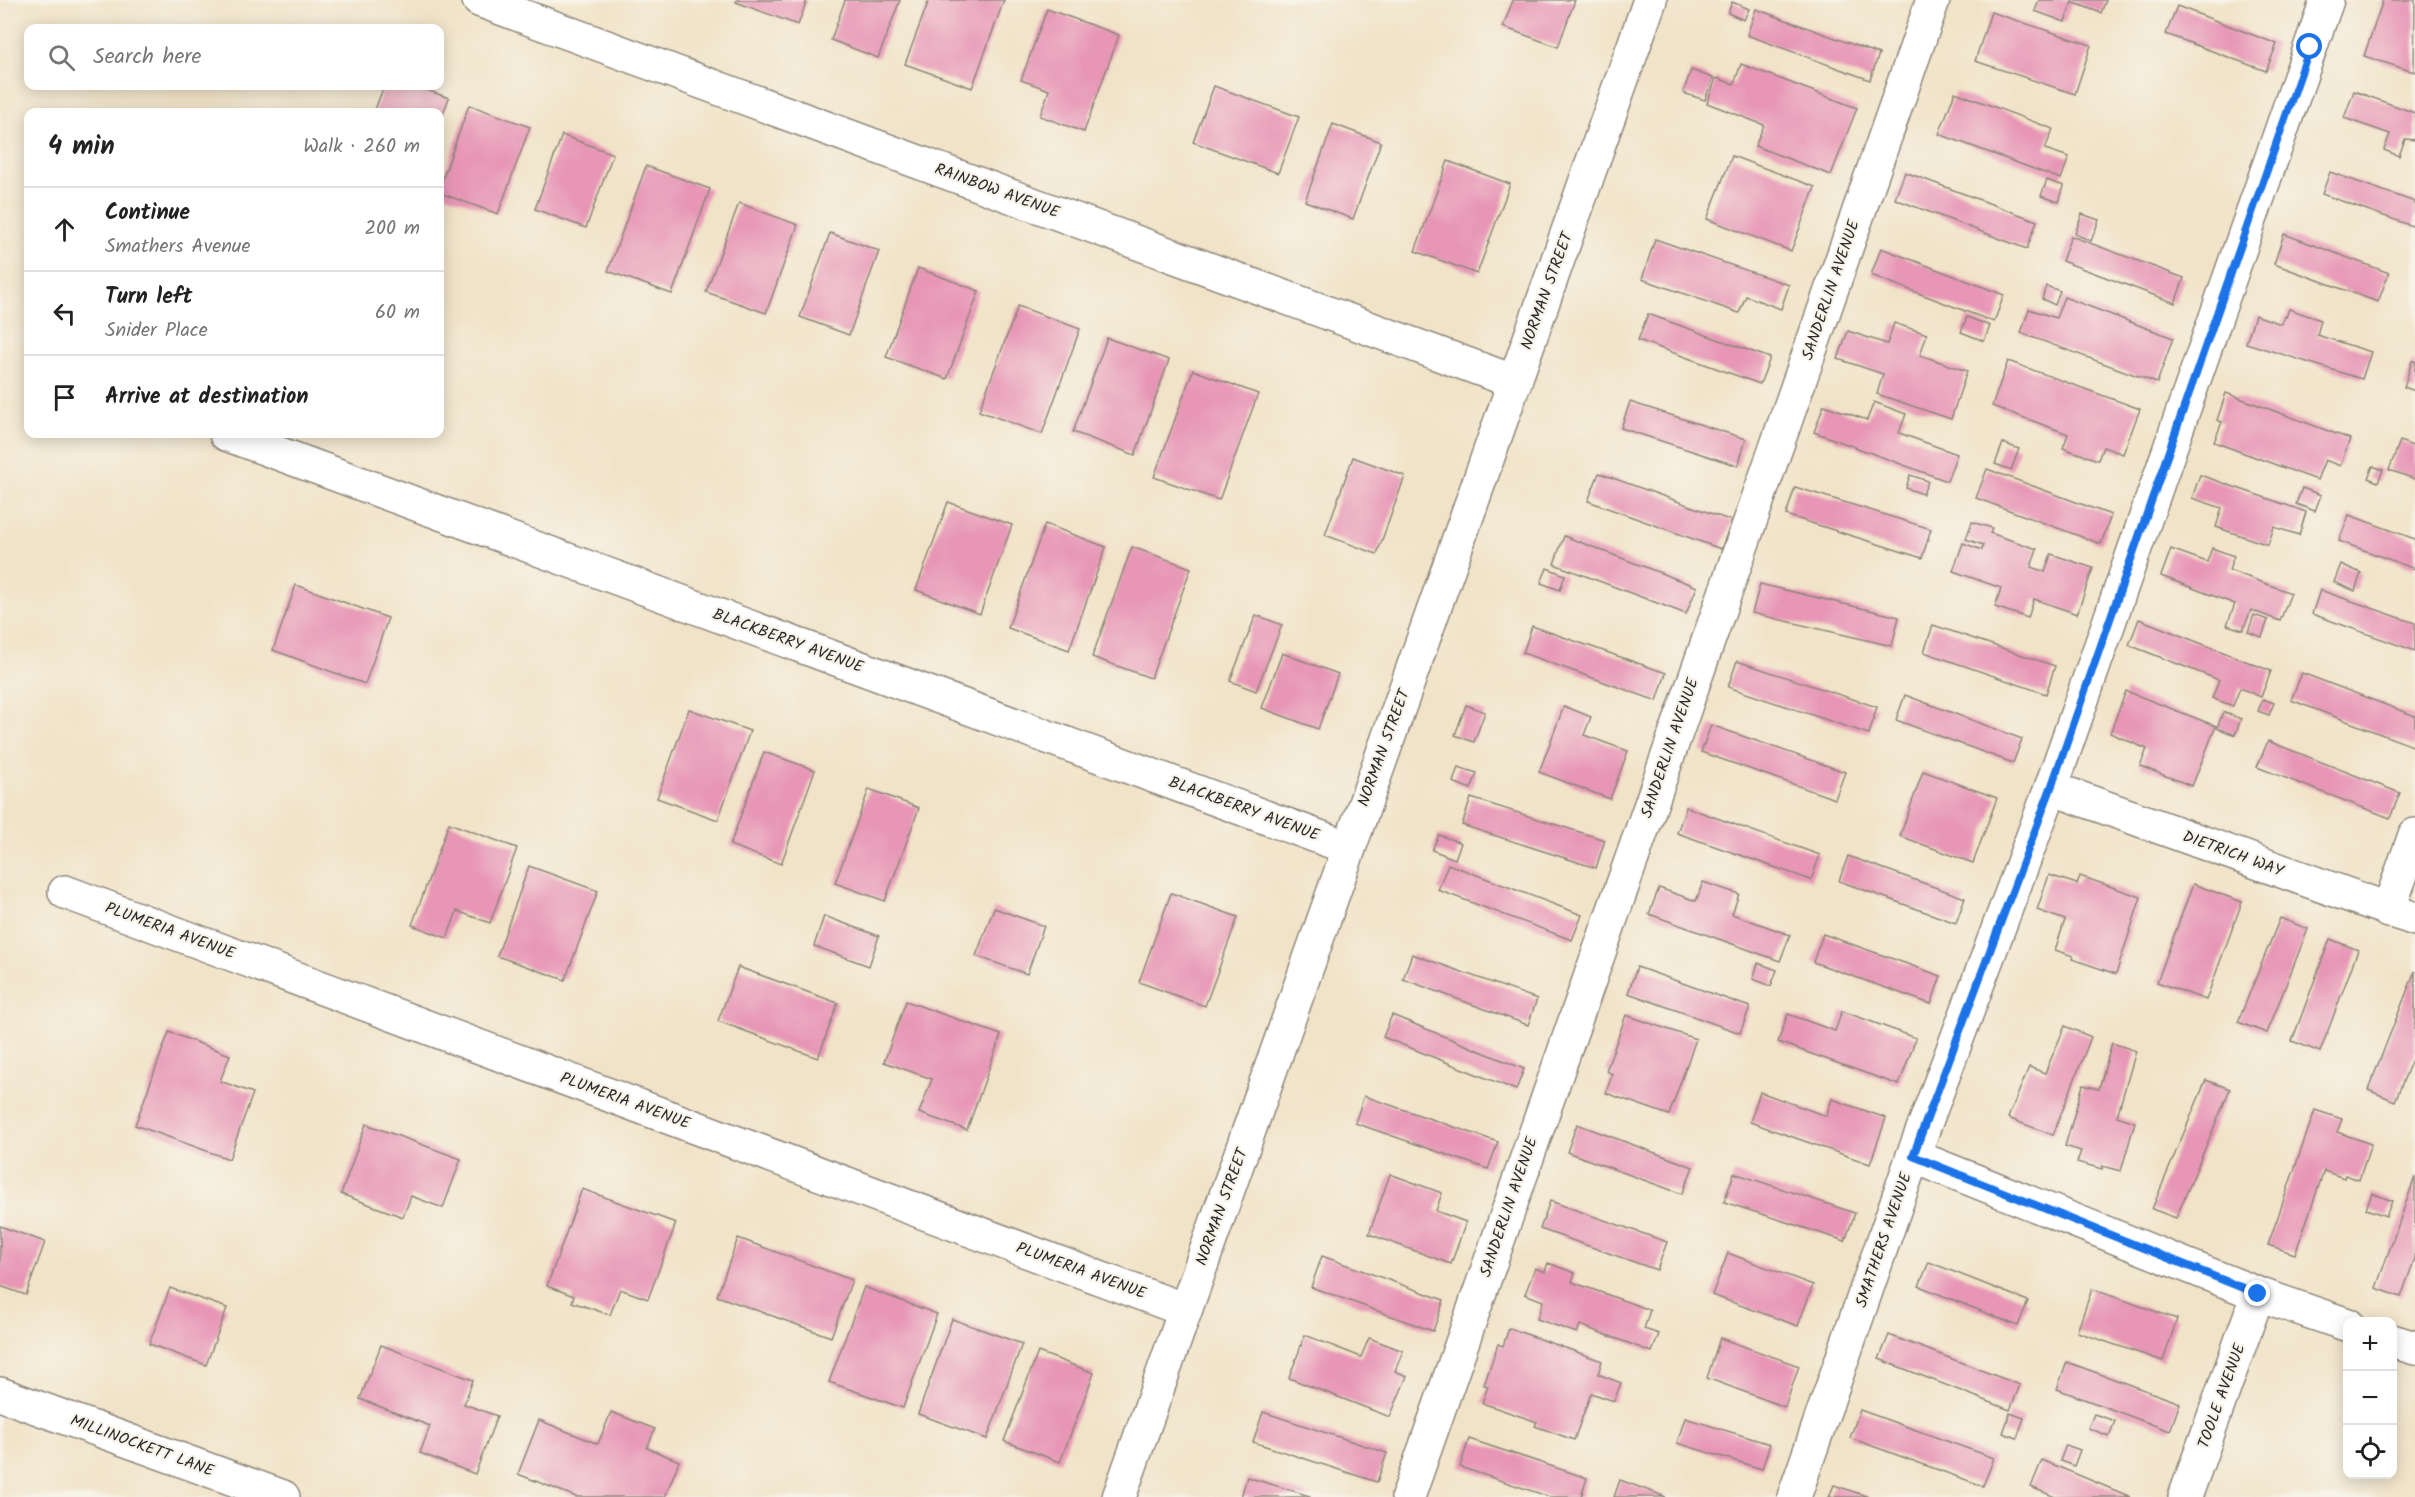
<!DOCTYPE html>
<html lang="en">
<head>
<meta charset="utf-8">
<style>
  :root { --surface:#fff; --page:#f6f6f6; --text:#222; --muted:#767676; --line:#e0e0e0 }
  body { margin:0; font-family:Kalam,sans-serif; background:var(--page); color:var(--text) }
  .controls { position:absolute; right:18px; bottom:18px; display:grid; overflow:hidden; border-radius:12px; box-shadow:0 3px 15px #0003 }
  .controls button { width:54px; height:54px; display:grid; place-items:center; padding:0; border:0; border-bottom:2px solid var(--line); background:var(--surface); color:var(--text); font:30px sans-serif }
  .stop { position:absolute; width:18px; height:18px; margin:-14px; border:4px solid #1a73e8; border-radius:50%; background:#fff }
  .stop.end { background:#1a73e8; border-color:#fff; box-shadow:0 2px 6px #0008 }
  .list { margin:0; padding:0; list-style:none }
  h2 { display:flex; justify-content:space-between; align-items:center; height:78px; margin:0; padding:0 24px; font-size:26px }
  h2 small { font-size:20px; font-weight:400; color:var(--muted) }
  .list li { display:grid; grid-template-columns:39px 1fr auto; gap:18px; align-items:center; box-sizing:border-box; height:84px; padding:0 24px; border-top:2px solid var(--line) }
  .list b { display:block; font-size:22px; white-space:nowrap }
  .list p { margin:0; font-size:20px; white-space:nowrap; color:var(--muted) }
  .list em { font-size:20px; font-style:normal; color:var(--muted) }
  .icon { flex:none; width:33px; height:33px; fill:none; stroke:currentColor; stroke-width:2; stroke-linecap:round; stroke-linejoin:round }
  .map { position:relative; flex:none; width:2415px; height:1497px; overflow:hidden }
  .search { position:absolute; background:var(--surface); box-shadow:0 3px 15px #0003; left:24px; top:24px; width:420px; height:66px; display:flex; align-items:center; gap:15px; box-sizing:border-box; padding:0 21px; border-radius:12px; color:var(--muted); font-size:22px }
  .panel { position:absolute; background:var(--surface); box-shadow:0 3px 15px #0003; left:24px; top:108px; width:420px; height:330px; border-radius:12px }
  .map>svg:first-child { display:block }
  .building { fill:#e796b6 }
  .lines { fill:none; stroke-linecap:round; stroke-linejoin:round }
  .street-casing { stroke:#8e877a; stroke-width:36 }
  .secondary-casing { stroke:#8e877a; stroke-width:36 }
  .street { stroke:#fff; stroke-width:33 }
  .secondary { stroke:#fff; stroke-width:33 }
  .route { stroke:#1a73e8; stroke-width:8 }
  .labels { text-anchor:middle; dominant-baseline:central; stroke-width:4.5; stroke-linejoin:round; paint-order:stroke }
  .street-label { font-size:16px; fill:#2b2b2b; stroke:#f7f3e8 }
</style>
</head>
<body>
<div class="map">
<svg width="2415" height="1497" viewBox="0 0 2415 1497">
  <rect width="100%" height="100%" fill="#f7f3e8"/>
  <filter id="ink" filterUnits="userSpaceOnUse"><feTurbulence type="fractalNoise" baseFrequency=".0167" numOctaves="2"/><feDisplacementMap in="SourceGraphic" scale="12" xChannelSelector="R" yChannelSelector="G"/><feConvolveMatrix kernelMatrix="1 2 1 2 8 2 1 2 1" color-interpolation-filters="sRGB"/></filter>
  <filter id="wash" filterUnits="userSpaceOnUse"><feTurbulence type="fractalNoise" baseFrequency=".008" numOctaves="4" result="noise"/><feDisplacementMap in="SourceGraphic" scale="24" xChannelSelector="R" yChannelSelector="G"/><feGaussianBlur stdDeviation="1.35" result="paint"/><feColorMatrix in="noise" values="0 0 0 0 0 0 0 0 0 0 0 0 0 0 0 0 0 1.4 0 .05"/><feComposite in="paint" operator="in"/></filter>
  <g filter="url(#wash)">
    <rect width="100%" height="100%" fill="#f1e3c8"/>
    <g id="blocks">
      <g class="building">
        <polygon points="737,0 807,0 798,25 736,2"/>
        <polygon points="845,0 900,0 878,58 831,40"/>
        <polygon points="929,0 1004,0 972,88 905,64"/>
        <polygon points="1513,0 1575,0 1558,47 1503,27"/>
        <polygon points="2039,0 2106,0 2101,13 2072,2 2065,22 2035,11"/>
        <polygon points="2383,0 2415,0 2414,72 2364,56"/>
        <polygon points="1732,2 1749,9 1744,20 1728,13"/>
        <polygon points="2177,6 2277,44 2266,71 2166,34"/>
        <polygon points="1047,9 1119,35 1084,132 1040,116 1049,90 1021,80"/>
        <polygon points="1756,9 1879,54 1870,80 1747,35"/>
        <polygon points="1991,12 2091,45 2075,94 1975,61"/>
        <polygon points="1741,64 1857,108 1831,175 1755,146 1764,125 1707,103 1716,78 1734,84"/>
        <polygon points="1691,70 1713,78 1705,100 1683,93"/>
        <polygon points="384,86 416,86 449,98 440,122 440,112 374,112"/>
        <polygon points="1214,86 1299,117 1278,173 1193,142"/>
        <polygon points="2354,91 2415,113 2415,140 2405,139 2399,156 2384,150 2390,134 2344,118"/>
        <polygon points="1955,92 2053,129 2045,149 2069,157 2061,179 1939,134"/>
        <polygon points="469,105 530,127 498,214 440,193 440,186"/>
        <polygon points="1333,124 1381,142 1353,219 1305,201"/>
        <polygon points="562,135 613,154 586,228 535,209"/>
        <polygon points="1732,156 1815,187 1791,251 1707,219"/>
        <polygon points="1448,161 1510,184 1477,274 1415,251"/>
        <polygon points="646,166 710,189 672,294 608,271"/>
        <polygon points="1905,172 2037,221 2027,249 1895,199"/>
        <polygon points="2330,172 2415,202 2415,227 2322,194"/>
        <polygon points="2047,180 2064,186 2059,202 2041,196"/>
        <polygon points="739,203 798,225 766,313 706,292"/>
        <polygon points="2082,214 2099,220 2091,241 2075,234"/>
        <polygon points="830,233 879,251 849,335 800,317"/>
        <polygon points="2284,234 2389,273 2378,302 2274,264"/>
        <polygon points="2071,236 2184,278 2175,303 2062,261"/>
        <polygon points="1655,239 1789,285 1781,309 1746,296 1739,313 1642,279"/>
        <polygon points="1881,248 2004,295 1994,322 1871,275"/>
        <polygon points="918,268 979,291 947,379 886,357"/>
        <polygon points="2046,286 2060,291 2055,305 2042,299"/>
        <polygon points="2064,297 2173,338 2157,383 2021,333 2029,309 2056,318"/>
        <polygon points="1018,306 1080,329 1042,434 979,411"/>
        <polygon points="2289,309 2321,320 2317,335 2371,352 2362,379 2246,343 2255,315 2281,324 2284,316 2286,317"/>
        <polygon points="1648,314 1770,358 1760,384 1638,340"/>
        <polygon points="1967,317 1990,326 1984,341 1961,332"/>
        <polygon points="1894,323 1927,334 1920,355 1967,371 1951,419 1877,394 1883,374 1838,359 1848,331 1887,344"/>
        <polygon points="1107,338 1169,360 1135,455 1073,432"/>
        <polygon points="2008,361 2140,409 2123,454 2103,447 2098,460 2063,448 2068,434 1992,406"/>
        <polygon points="2412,361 2415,361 2415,391 2404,387"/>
        <polygon points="1193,370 1258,394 1219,500 1154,477"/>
        <polygon points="2226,393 2350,439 2340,466 2325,460 2317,480 2214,442 2222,422 2217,420"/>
        <polygon points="1630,402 1746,439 1738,466 1621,428"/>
        <polygon points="1874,402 1906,414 1899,433 1957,454 1947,481 1814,432 1824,405 1867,420"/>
        <polygon points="2400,441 2415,447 2415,479 2389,470"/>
        <polygon points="2003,443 2019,449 2011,470 1995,464"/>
        <polygon points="1353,457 1405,476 1377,554 1325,535"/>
        <polygon points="2373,466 2383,470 2378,482 2368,478"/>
        <polygon points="1987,469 2111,515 2101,544 1976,498"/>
        <polygon points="1599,473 1732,521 1721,549 1588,501"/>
        <polygon points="1910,475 1928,481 1923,494 1906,488"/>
        <polygon points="2200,475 2306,512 2299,535 2274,527 2268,545 2216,527 2222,508 2192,498"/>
        <polygon points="1795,487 1931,529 1922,558 1786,515"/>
        <polygon points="2302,488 2321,495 2315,511 2296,504"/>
        <polygon points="948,502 1012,525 980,614 916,590"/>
        <polygon points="2349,515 2415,539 2415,569 2339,541"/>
        <polygon points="1972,522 1992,528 1990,533 2037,549 2031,567 2045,572 2051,554 2093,568 2077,614 2034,599 2028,618 1995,607 2001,588 1953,571 1963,543 1982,550 1983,545 1966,539"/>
        <polygon points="1045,524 1106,547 1069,650 1008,628"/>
        <polygon points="1564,536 1697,587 1686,614 1554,564"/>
        <polygon points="1132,547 1191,568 1151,678 1092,657"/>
        <polygon points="2212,548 2234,556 2229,570 2291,593 2280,621 2251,610 2243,630 2227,625 2235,604 2161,576 2171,549 2207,562"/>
        <polygon points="2341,564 2361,573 2355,591 2334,582"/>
        <polygon points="1547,568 1565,575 1560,590 1541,583"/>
        <polygon points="1760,584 1899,617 1892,646 1752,613"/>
        <polygon points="296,585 388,618 365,684 273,650"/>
        <polygon points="2320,590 2415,623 2415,651 2312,614"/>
        <polygon points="1256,615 1282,625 1256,691 1230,681"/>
        <polygon points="2254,615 2268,620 2262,637 2248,632"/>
        <polygon points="2139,619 2271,671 2261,697 2240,688 2233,706 2212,698 2219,680 2129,645"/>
        <polygon points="1933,625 2055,666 2046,694 1924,652"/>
        <polygon points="1532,626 1666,673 1657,701 1523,653"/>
        <polygon points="1282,653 1338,674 1318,729 1262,708"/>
        <polygon points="1737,661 1877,707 1869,734 1728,687"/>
        <polygon points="2302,673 2415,716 2415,747 2291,700"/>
        <polygon points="2126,691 2216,726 2192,786 2140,766 2147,749 2110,733"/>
        <polygon points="1905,695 2022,739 2013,763 1896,720"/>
        <polygon points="2263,699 2274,703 2269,715 2258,711"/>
        <polygon points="1466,705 1485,712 1474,742 1455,735"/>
        <polygon points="1564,706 1591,717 1584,735 1628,751 1610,799 1539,772"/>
        <polygon points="689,709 750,731 718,820 657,798"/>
        <polygon points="2223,712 2241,719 2235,735 2217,728"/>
        <polygon points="1711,725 1845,772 1835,799 1701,752"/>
        <polygon points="2268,741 2400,793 2390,818 2257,767"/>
        <polygon points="764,752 815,770 781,864 730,845"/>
        <polygon points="1458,767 1477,773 1471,789 1453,782"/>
        <polygon points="1923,771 1997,798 1973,863 1900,836"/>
        <polygon points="869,789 919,808 885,901 835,883"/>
        <polygon points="1471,798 1605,840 1596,868 1462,825"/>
        <polygon points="1686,807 1820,855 1811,880 1677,833"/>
        <polygon points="449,823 517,848 490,923 457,911 447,938 412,925"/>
        <polygon points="1439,835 1461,843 1455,859 1432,850"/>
        <polygon points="1848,856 1965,898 1956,923 1839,881"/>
        <polygon points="1448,864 1582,915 1572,940 1438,890"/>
        <polygon points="529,866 598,891 565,980 497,956"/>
        <polygon points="2049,875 2077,884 2080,876 2141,897 2116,974 2072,959 2073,956 2055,950 2065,920 2037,910"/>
        <polygon points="1703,882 1739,894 1732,914 1790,935 1780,961 1649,914 1659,888 1696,901"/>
        <polygon points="2193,884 2242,902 2206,1000 2157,982"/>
        <polygon points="1171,893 1238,917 1205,1006 1139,982"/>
        <polygon points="994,908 1044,926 1027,974 976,956"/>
        <polygon points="824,916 879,936 869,966 814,946"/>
        <polygon points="2280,918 2308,929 2267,1033 2238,1022"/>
        <polygon points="1823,934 1941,976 1931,1004 1813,962"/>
        <polygon points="2330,939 2358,950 2320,1052 2292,1041"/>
        <polygon points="1412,954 1537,999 1528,1025 1403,979"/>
        <polygon points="1758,963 1777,970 1771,986 1753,979"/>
        <polygon points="738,967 838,1003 818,1058 718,1021"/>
        <polygon points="1637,967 1750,1007 1740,1033 1628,993"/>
        <polygon points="2415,971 2415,1052 2395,1101 2368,1090"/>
        <polygon points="906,1001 1001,1035 967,1130 919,1113 932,1079 884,1062"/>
        <polygon points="1842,1011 1916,1038 1899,1085 1778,1042 1788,1014 1835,1031"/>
        <polygon points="1392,1015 1524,1069 1516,1090 1383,1037"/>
        <polygon points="1626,1015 1696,1039 1669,1115 1606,1093 1612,1074 1606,1071"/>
        <polygon points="2065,1026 2091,1037 2053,1135 2008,1118 2029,1067 2045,1073"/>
        <polygon points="169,1032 230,1055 220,1081 253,1093 229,1159 135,1125"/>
        <polygon points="2112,1043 2136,1051 2117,1116 2135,1122 2121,1171 2102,1166 2102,1169 2077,1162 2081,1151 2065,1146 2083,1085 2099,1089"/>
        <polygon points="2206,1080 2230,1089 2176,1218 2152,1209"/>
        <polygon points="1760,1092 1826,1116 1832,1099 1886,1118 1870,1164 1750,1122"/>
        <polygon points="1364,1096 1498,1142 1488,1169 1355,1123"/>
        <polygon points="2315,1110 2342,1119 2337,1132 2371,1144 2359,1180 2345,1175 2344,1178 2324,1171 2295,1254 2268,1245"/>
        <polygon points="366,1124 461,1159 443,1208 411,1196 403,1217 341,1194"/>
        <polygon points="1577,1124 1693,1167 1682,1194 1567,1152"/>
        <polygon points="1734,1173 1855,1213 1845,1241 1724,1202"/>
        <polygon points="1390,1174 1442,1193 1436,1211 1466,1222 1451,1264 1369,1234"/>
        <polygon points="2415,1177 2415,1258 2401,1297 2376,1288"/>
        <polygon points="582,1189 676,1223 648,1299 620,1289 610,1315 572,1302 574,1296 547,1286"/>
        <polygon points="2372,1193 2392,1201 2386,1216 2366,1209"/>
        <polygon points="1550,1201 1667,1242 1657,1270 1540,1229"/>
        <polygon points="0,1226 45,1242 26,1295 0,1286"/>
        <polygon points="738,1238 852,1280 831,1337 717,1296"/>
        <polygon points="1728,1253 1813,1285 1798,1326 1712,1295"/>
        <polygon points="1322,1256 1444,1300 1433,1331 1311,1287"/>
        <polygon points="1929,1262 2028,1301 2018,1326 1919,1286"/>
        <polygon points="1548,1263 1575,1273 1572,1282 1650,1310 1644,1329 1659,1334 1652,1352 1580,1325 1577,1333 1537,1319 1543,1301 1525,1294 1535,1268 1545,1272"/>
        <polygon points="864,1287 937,1314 903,1408 829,1382"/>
        <polygon points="170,1288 227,1308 206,1365 149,1344"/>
        <polygon points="2092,1289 2177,1319 2163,1361 2077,1332"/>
        <polygon points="952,1319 1022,1344 987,1439 918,1414"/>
        <polygon points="1509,1328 1602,1361 1598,1374 1621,1383 1614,1401 1591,1393 1574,1440 1535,1426 1537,1422 1482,1403 1488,1386 1484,1385 1498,1344 1503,1346"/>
        <polygon points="1305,1335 1361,1357 1369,1338 1403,1351 1395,1371 1407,1376 1390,1417 1289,1378"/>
        <polygon points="1889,1335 2020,1385 2010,1410 1879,1359"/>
        <polygon points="1720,1338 1799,1366 1785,1407 1707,1378"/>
        <polygon points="381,1345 473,1380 464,1404 497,1416 475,1474 420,1453 430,1426 360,1399"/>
        <polygon points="1038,1352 1094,1373 1060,1462 1004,1441"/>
        <polygon points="2067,1362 2180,1403 2170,1431 2057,1389"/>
        <polygon points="1860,1410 1994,1458 1983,1486 1850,1438"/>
        <polygon points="611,1412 655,1429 647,1448 679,1461 665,1497 576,1497 518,1474 539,1420 598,1444"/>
        <polygon points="1263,1412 1387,1453 1377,1482 1253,1442"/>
        <polygon points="2010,1413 2024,1418 2017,1438 2003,1433"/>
        <polygon points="2094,1414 2115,1421 2109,1436 2088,1428"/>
        <polygon points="1685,1418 1770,1444 1762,1469 1677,1443"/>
        <polygon points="1469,1439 1587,1478 1581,1497 1550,1497 1460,1467"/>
        <polygon points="2066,1445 2080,1450 2074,1466 2060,1461"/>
        <polygon points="2042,1460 2131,1497 2055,1497 2031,1487"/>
        <polygon points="1247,1477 1310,1496 1310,1497 1241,1497"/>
        <polygon points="1620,1480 1666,1497 1614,1497"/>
        <polygon points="1834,1485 1869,1497 1829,1497"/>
      </g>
    </g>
  </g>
  <g filter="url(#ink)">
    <use href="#blocks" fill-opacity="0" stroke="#8e877a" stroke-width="1.5"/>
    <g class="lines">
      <defs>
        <g id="street">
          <polyline points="479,0 1515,382"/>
          <polyline points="226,434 1349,848"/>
          <polyline points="2051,788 2415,919"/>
          <polyline points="65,892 1185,1310"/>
          <polyline points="2388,911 2415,835"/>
          <polyline points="1913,1156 2258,1294 2348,1325"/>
          <polyline points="2392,1341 2415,1348"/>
          <polyline points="1119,1497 1650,0"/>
          <polyline points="1408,1497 1933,0"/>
          <polyline points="1794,1497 1913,1156 2051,788 2327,0"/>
          <polyline points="2185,1497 2258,1294"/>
        </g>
        <polyline id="secondary" points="0,1394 283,1497"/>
      </defs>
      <use href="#street" class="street-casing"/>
      <use href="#secondary" class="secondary-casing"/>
      <use href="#street" class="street"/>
      <use href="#secondary" class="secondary"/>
    </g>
  </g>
  <g class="lines" filter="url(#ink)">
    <polyline class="route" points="2258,1294 1913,1156 2051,788 2310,47"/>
  </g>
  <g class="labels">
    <g class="street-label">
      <text transform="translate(997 191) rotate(20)">RAINBOW AVENUE</text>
      <text transform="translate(1831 290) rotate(-71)">SANDERLIN AVENUE</text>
      <text transform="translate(1547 291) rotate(-70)">NORMAN STREET</text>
      <text transform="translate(788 641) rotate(20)">BLACKBERRY AVENUE</text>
      <text transform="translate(1384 748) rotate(-70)">NORMAN STREET</text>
      <text transform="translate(1670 748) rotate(-71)">SANDERLIN AVENUE</text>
      <text transform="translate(1244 809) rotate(20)">BLACKBERRY AVENUE</text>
      <text transform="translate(2233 854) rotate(20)">DIETRICH WAY</text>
      <text transform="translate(170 931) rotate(20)">PLUMERIA AVENUE</text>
      <text transform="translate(625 1101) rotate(20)">PLUMERIA AVENUE</text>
      <text transform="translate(1222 1207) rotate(-70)">NORMAN STREET</text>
      <text transform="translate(1509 1207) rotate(-71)">SANDERLIN AVENUE</text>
      <text transform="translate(1884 1240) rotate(-71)">SMATHERS AVENUE</text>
      <text transform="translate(1081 1271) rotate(20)">PLUMERIA AVENUE</text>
      <text transform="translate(2222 1396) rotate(-70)">TOOLE AVENUE</text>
      <text transform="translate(142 1446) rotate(20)">MILLINOCKETT LANE</text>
    </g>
  </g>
</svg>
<div class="controls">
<button>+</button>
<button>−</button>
<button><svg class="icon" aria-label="locate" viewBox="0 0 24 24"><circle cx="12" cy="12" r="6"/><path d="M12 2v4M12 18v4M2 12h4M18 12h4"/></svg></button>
</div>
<div class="stop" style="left:2310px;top:47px"></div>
<div class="stop end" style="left:2258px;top:1294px"></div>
<div class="search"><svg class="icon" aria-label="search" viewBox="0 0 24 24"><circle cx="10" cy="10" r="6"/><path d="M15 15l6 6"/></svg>Search here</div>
<section class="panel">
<h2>4 min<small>Walk · 260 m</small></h2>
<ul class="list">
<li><svg class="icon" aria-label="ahead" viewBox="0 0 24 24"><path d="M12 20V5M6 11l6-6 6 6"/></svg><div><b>Continue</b><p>Smathers Avenue</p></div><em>200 m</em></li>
<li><svg class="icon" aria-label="left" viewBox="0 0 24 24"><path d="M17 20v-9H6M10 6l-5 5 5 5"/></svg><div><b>Turn left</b><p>Snider Place</p></div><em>60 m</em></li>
<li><svg class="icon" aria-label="arrive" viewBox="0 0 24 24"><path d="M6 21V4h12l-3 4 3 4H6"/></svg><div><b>Arrive at destination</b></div></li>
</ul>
</section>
</div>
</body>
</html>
